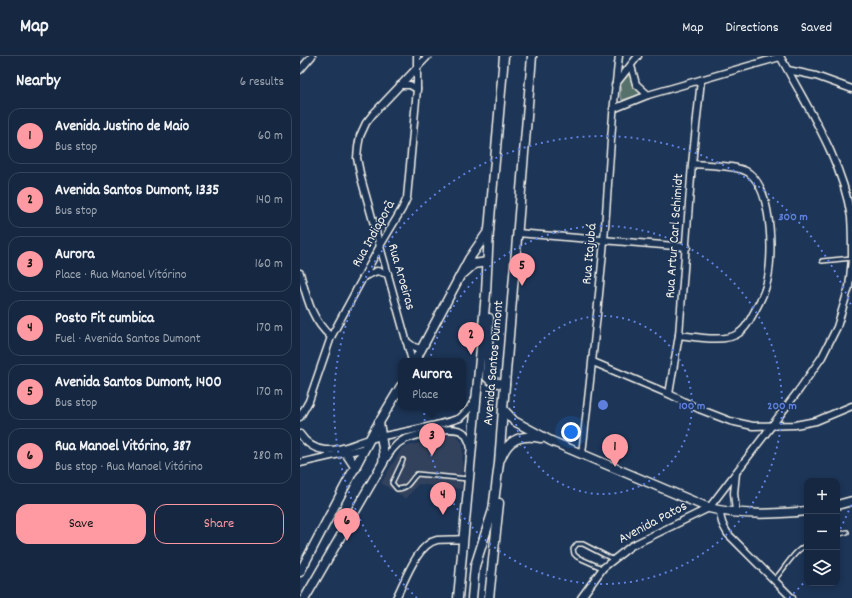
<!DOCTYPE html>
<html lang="en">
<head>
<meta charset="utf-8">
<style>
  :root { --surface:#162841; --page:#1f3048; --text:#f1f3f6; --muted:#9ea6b1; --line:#35445a; --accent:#ff9aa2 }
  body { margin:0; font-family:Dekko,sans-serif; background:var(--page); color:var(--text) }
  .controls { position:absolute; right:12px; bottom:12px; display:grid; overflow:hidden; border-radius:8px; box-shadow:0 2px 6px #0003 }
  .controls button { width:36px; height:36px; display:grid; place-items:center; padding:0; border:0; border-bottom:1px solid var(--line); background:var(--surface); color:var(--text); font:20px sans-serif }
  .you { position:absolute; left:271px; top:376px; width:14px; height:14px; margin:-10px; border:3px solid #fff; border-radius:50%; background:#1a73e8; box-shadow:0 0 0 6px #1a73e833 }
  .badge { display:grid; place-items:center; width:26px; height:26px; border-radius:50%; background:var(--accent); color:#111; font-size:13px; font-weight:700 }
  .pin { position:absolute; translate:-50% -33px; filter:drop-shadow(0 1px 2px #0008) }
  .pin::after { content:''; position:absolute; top:21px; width:14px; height:12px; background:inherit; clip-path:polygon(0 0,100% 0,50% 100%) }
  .popup { position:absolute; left:98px; top:302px; width:68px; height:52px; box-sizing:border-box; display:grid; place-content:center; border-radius:8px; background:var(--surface); filter:drop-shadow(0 1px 3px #0005); font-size:13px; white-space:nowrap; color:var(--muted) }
  .popup b { font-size:15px; color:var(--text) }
  .popup::after { content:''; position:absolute; left:50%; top:100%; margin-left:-8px; border:8px solid transparent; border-top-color:var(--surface) }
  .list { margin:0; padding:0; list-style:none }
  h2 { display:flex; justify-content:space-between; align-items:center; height:52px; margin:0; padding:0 16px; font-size:17px }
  h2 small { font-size:13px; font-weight:400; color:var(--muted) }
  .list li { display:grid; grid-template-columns:26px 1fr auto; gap:12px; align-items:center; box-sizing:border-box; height:56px; margin:0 8px 8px; padding:0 8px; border:1px solid var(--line); border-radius:12px }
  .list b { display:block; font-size:15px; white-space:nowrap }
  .list p { margin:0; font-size:13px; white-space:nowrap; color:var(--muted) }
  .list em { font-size:13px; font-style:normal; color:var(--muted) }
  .actions { display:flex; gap:8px; padding:12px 16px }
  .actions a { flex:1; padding:9px 0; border:1px solid var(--accent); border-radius:12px; text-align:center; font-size:14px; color:var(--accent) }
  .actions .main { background:var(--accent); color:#111 }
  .icon { flex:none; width:22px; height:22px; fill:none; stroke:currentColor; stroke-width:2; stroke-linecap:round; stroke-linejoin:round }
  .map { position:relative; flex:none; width:552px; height:542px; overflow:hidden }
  header { display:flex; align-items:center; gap:24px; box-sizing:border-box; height:56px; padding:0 20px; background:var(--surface); border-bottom:1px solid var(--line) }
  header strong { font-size:19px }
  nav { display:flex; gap:22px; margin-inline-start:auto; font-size:14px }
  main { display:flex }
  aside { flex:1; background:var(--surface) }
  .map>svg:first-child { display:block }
  .built { fill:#31425d }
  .green { fill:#566f6b; stroke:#a5b0aa }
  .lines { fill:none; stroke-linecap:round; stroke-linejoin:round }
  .lane-casing { stroke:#f4f1e8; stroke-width:6 }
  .street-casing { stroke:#f4f1e8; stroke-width:9 }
  .secondary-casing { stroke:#f4f1e8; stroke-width:11 }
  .lane { stroke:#1d3557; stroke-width:3 }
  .street { stroke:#1d3557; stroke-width:6 }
  .secondary { stroke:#1d3557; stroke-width:8 }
  .ring { fill:none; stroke:#5e7fdd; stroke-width:2; stroke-dasharray:2 4 }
  .labels { text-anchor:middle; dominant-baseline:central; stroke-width:3; stroke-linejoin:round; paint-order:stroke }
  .street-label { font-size:14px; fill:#f4f1e8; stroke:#1d3557 }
  .centre { fill:#5e7fdd; stroke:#1d3557; stroke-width:2 }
  .ring-label { font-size:12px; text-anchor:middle; font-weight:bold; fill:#5e7fdd; stroke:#1d3557; stroke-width:3; stroke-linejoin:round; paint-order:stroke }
</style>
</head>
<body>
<header>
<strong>Map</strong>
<nav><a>Map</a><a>Directions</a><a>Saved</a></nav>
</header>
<main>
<aside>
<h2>Nearby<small>6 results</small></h2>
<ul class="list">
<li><span class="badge">1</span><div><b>Avenida Justino de Maio</b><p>Bus stop</p></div><em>60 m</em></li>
<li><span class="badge">2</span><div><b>Avenida Santos Dumont, 1335</b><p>Bus stop</p></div><em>140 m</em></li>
<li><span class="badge">3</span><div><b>Aurora</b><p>Place · Rua Manoel Vitórino</p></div><em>160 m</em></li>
<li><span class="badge">4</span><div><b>Posto Fit cumbica</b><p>Fuel · Avenida Santos Dumont</p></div><em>170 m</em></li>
<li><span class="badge">5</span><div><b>Avenida Santos Dumont, 1400</b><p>Bus stop</p></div><em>170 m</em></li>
<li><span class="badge">6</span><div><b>Rua Manoel Vitórino, 387</b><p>Bus stop · Rua Manoel Vitórino</p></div><em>280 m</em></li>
</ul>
<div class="actions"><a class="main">Save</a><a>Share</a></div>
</aside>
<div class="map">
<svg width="552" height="542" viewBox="0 0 552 542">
  <rect width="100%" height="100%" fill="#1d3557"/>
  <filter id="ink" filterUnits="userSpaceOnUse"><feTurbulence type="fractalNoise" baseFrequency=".025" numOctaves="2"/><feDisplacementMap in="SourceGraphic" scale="8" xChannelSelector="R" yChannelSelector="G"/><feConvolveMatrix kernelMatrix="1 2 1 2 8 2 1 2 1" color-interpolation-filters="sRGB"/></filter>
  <g filter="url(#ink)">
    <polygon class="built" points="154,377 163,387 161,433 118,428 106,443 81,427 102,392"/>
    <polygon class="green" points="329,18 334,27 342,38 322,44 320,40 321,28"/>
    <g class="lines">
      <defs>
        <g id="lane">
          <polyline points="522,205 552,202"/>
          <path d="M103 404 92 427 97 433C110 432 109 425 117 418L168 423"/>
          <polyline points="537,479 547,476"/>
          <polyline points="302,512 277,501 274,498 273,493 277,488 283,488 312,503"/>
          <path d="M474 524C484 514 494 494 507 489"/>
        </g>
        <g id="street">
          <path d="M480 0C507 51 542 103 551 161 552 174 552 188 552 201"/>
          <polyline points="331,10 336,28 348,39"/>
          <polyline points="0,14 12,0"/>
          <polyline points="488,14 516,20 552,33"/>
          <polyline points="100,29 110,29 117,33"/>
          <polyline points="315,29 338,0"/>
          <polyline points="313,53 348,39 480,1"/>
          <polyline points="217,177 387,191"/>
          <path d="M0 217C7 242 11 263 31 281"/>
          <polyline points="65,220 77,215 88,218"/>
          <path d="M379 279C396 281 426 287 439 277 445 273 449 266 452 260 457 251 463 241 466 230 474 204 473 135 449 117 439 109 406 109 392 108"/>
          <polyline points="106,285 114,291 121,293"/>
          <polyline points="112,305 61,122 57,102 58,91 60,80 66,67 73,58 128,0"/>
          <polyline points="293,306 369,338 399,353 430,365 453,370 495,369 516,365 552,350"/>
          <polyline points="369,338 379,279 392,108 401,24"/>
          <polyline points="0,361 9,345 31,281 80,190 102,153 107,142 117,33 117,0"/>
          <path d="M0 378C6 387 14 393 25 394 41 395 55 387 70 383 100 376 131 372 160 362L169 353 175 343"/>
          <path d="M282 398C290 326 298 255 304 184 309 123 311 61 319 0"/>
          <path d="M84 406C90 396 95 388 105 383 119 379 153 367 164 377 168 381 169 386 171 391"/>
          <polyline points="0,407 66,392"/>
          <path d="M420 454C420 464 423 470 428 478L492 542"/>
          <polyline points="436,456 434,437 436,417"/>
          <path d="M96 542C105 525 117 488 137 484 145 483 155 484 163 483"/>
          <polyline points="281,542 303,512 331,490 409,452 499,334 522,301 537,271 549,231 552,203"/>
        </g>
        <g id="secondary">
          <polyline points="164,217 174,208 187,206"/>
          <path d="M189 262 187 321C191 327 199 327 205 328"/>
          <polyline points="115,305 169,203 189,174"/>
          <path d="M203 353 214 365 251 385 409 452C441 460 475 458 507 455"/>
          <polyline points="46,397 56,412"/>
          <path d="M201 402C208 383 221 378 241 382"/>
          <polyline points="537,449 552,445"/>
          <polyline points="0,516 74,375 101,330"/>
          <polyline points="5,542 83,407 84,399 79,366"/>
          <polyline points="158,542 186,237 189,174 204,0"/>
          <polyline points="172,542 175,510 193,454 199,407 203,353 232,0"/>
          <polyline points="189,542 199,447"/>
        </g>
      </defs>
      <use href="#lane" class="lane-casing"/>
      <use href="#street" class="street-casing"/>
      <use href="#secondary" class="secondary-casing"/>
      <use href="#lane" class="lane"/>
      <use href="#street" class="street"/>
      <use href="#secondary" class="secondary"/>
    </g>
  </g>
  <g class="ring">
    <circle cx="303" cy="349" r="89"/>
    <circle cx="303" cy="349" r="179"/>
    <path d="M551 449A268 268 0 0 1 537 479M507 523A268 268 0 0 1 489 542M117 542A268 268 0 1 1 551 249"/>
  </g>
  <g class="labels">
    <g class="street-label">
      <text transform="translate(74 178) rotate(-61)">Rua Indiaporã</text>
      <text transform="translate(375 180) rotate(-86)">Rua Artur Carl Schimidt</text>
      <text transform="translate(290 198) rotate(-85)">Rua Itajubá</text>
      <text transform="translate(101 221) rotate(74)">Rua Aroeiras</text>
      <text transform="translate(194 307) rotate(-85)">Avenida Santos Dumont</text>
      <text transform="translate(353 467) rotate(-28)">Avenida Patos</text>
    </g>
  </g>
  <circle cx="303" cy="349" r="6" class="centre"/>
  <g class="ring-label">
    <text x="493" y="164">300 m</text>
    <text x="392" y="353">100 m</text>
    <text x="482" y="353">200 m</text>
  </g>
</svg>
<div class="controls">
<button>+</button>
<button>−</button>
<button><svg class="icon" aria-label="layers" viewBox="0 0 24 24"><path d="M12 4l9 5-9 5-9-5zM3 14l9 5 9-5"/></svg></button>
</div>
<div class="you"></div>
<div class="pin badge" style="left:315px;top:411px">1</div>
<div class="pin badge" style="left:171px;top:299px">2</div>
<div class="pin badge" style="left:132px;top:400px">3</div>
<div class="popup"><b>Aurora</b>Place</div>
<div class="pin badge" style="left:143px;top:459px">4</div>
<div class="pin badge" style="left:222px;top:230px">5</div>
<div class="pin badge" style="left:47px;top:485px">6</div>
</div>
</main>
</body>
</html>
